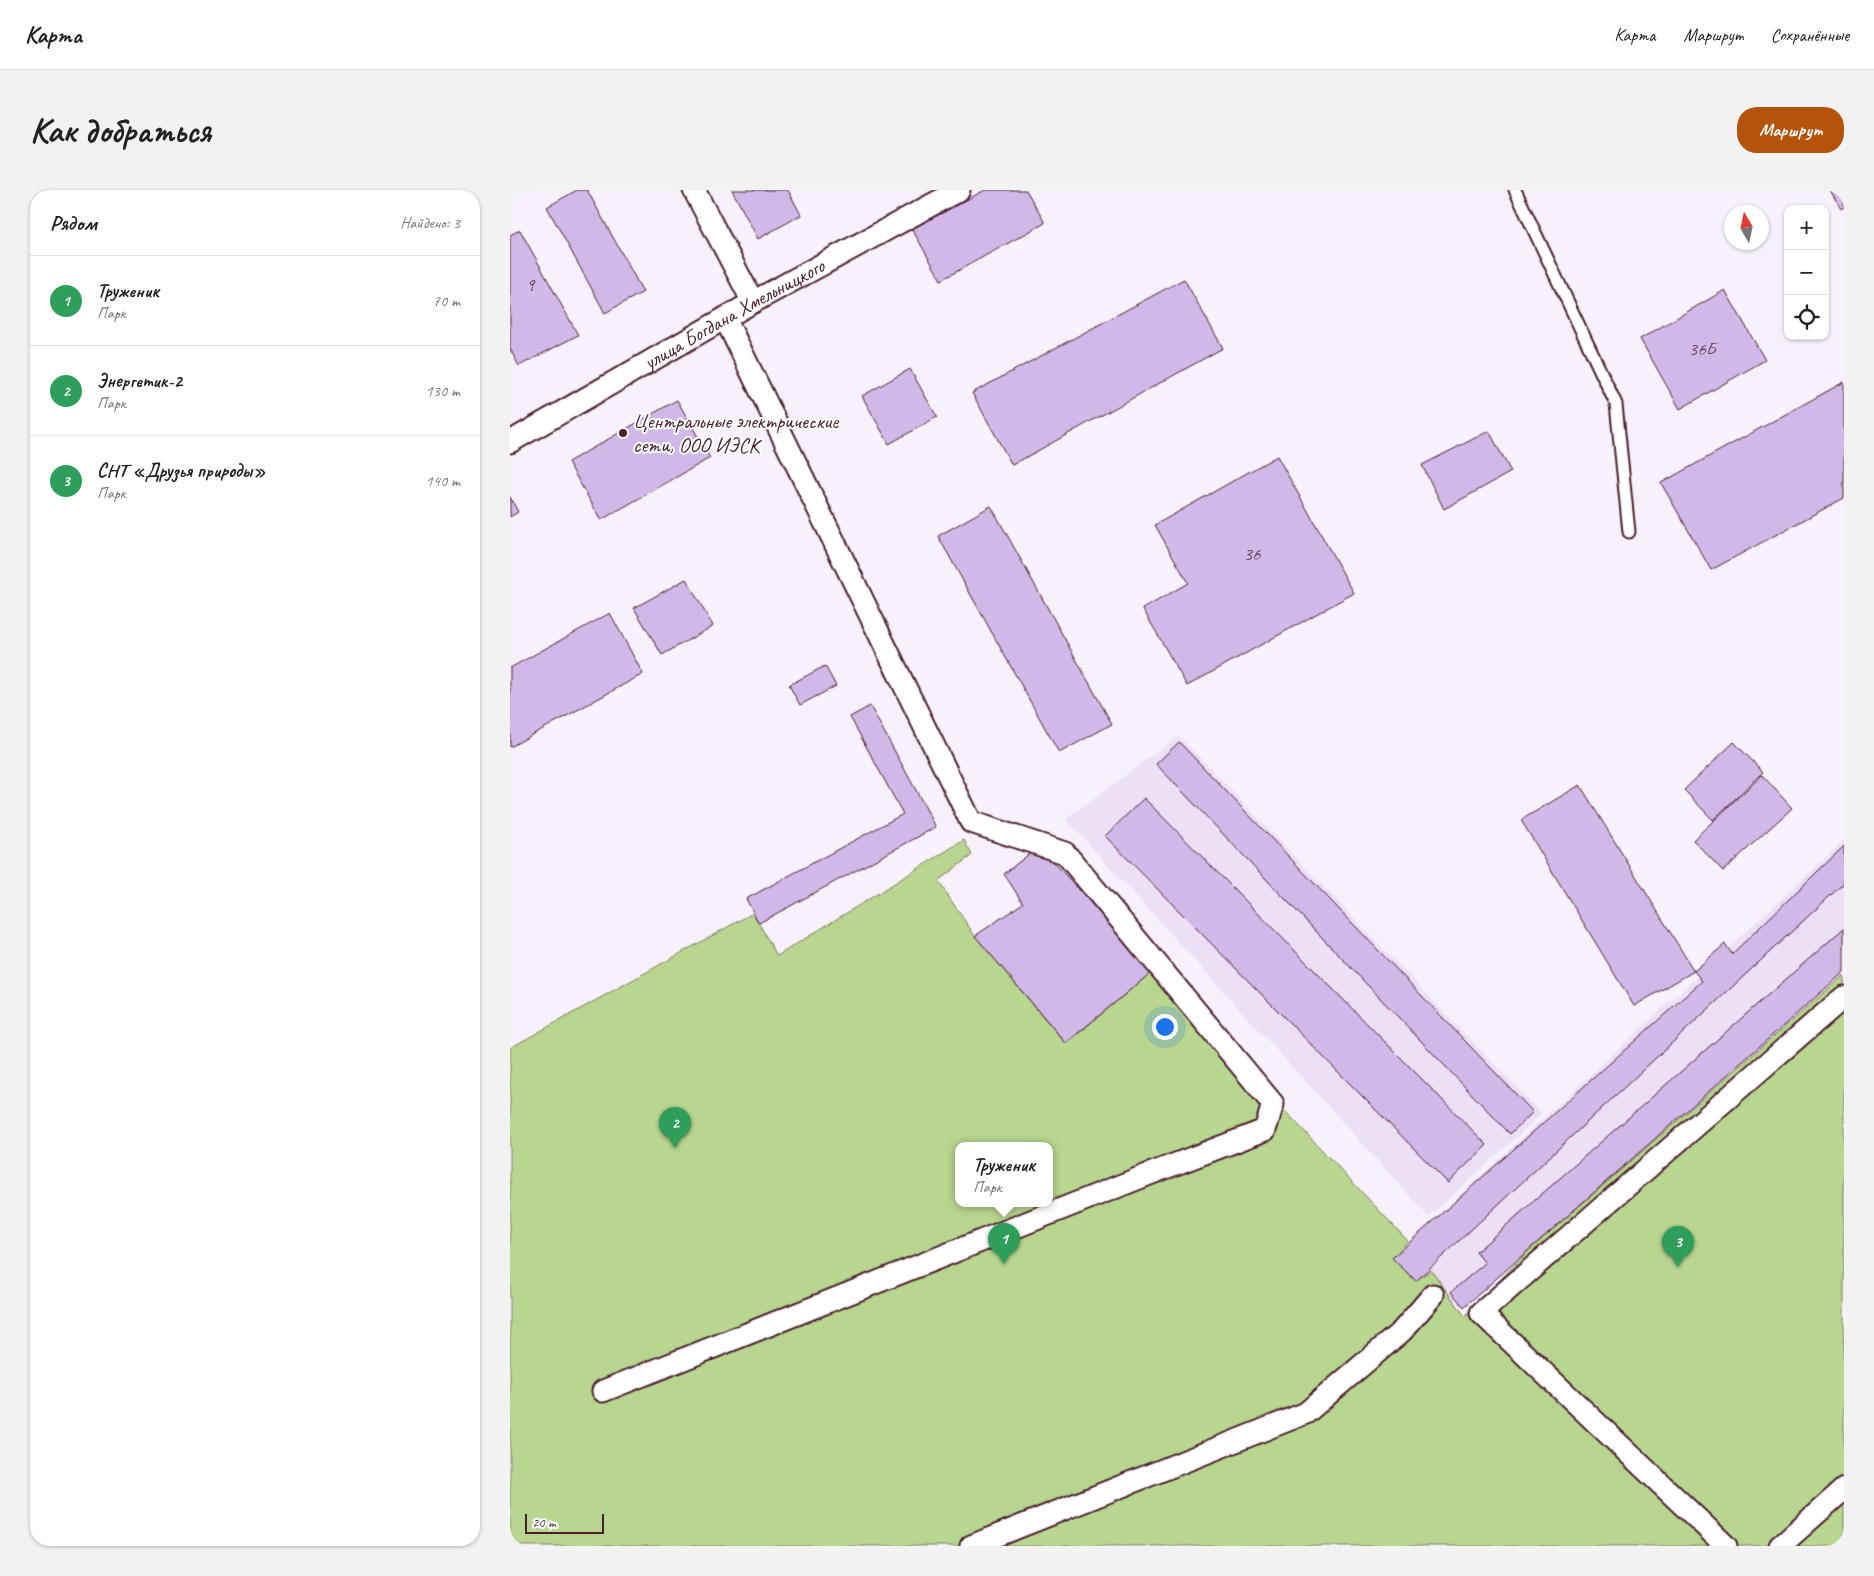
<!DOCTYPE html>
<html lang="ru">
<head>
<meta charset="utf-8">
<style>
  :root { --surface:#fff; --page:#f2f2f2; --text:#202124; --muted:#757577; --line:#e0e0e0; --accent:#b45309 }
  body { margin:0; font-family:Caveat,sans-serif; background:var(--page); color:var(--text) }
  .controls { position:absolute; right:15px; top:15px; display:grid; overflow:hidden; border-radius:10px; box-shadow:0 1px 4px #0004 }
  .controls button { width:45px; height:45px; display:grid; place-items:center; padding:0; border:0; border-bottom:1px solid var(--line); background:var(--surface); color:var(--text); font:25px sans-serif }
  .compass { position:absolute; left:1214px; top:15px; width:45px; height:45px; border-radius:50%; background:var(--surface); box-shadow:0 1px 4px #0004; rotate:351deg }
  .scale { position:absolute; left:15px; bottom:12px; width:79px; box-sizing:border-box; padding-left:5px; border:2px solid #4a1f2b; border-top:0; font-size:14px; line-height:18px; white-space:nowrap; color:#4a1f2b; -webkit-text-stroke:4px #fff; paint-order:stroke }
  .you { position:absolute; left:654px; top:836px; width:18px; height:18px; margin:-12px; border:4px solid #fff; border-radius:50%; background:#1a73e8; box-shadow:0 0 0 8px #1a73e833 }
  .badge { display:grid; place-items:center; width:32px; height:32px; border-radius:50%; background:var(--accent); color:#fff; font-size:16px; font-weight:700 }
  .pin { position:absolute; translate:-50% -41px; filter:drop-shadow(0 1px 2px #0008) }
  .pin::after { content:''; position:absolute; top:26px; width:18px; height:15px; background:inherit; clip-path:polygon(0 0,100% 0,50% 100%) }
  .popup { position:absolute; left:445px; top:952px; width:98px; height:65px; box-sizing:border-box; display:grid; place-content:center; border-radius:10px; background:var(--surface); filter:drop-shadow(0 1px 4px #0005); font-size:16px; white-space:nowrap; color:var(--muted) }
  .popup b { font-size:19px; color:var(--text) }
  .popup::after { content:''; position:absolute; left:50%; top:100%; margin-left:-10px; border:10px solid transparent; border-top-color:var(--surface) }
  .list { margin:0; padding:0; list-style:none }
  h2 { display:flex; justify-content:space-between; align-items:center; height:65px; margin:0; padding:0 20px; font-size:21px }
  h2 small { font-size:16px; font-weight:400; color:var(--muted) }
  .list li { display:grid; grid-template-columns:32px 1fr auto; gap:15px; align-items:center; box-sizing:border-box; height:90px; padding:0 20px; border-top:1px solid var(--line) }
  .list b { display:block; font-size:19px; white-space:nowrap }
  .list p { margin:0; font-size:16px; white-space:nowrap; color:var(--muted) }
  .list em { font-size:16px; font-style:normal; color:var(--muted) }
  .icon { flex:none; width:28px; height:28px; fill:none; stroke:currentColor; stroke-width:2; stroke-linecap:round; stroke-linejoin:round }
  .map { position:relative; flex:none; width:1334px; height:1356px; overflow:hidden; border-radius:20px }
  header { display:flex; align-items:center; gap:30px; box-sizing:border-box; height:70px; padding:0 25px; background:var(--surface); border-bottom:1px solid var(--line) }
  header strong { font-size:24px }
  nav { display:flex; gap:28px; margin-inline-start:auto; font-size:18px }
  .intro { display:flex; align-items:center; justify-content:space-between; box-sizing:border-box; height:120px; padding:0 30px }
  h1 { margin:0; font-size:35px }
  .button { padding:12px 22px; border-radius:20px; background:var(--accent); color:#fff; font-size:18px; font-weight:700 }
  main { display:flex; gap:30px; padding:0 30px }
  aside { flex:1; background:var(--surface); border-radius:20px; box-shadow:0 1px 4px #0004 }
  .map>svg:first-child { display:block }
  .built { fill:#ebe0f6 }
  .green { fill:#b8d68f; stroke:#817a5d; fill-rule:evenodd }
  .building { fill:#d0b9e9; stroke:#4a1f2b }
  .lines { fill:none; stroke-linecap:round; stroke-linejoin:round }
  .lane-casing { stroke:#4a1f2b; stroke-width:15 }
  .street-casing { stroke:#4a1f2b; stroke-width:25 }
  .lane { stroke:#fff; stroke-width:11 }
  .street { stroke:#fff; stroke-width:21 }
  .poi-dot { fill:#4a1f2b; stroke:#fff; stroke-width:2 }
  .labels { text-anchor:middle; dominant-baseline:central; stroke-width:4; stroke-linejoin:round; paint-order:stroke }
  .number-label { font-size:19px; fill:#6c465a }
  .street-label { font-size:21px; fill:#4a1f2b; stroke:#fff }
  .poi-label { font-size:21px; fill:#4a1f2b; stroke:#fff; text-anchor:start }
</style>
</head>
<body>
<header>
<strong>Карта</strong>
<nav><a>Карта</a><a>Маршрут</a><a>Сохранённые</a></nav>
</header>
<div class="intro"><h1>Как добраться</h1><a class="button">Маршрут</a></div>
<main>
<aside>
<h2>Рядом<small>Найдено: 3</small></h2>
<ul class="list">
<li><span class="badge" style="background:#2e9e5b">1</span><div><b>Труженик</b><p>Парк</p></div><em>70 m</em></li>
<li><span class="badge" style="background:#2e9e5b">2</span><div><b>Энергетик-2</b><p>Парк</p></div><em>130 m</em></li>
<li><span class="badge" style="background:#2e9e5b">3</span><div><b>СНТ «Друзья природы»</b><p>Парк</p></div><em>140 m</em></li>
</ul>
</aside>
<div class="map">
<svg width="1334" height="1356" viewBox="0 0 1334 1356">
  <rect width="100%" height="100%" fill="#f6f1fb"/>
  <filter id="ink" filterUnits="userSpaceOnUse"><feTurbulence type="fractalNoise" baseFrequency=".02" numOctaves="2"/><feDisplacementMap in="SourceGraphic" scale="10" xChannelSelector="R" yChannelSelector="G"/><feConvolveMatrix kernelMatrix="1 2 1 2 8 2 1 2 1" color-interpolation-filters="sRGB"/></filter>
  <g filter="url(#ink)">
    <g class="built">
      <polygon points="669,546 1032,924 919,1027 556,629"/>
      <polygon points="1334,651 1334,786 954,1117 906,1091 882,1068"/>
    </g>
    <path class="green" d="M454 650 462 665 428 691 465 746 556 854 643 781 898 1051 882 1068 906 1090 921 1080 955 1126 1017 1062 1334 785V1356H0V858L243 723 267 766ZM449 955H539V1013H449Z"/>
    <g class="building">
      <polygon points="67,0 77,0 133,102 95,123 37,17"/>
      <polygon points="222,0 278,0 291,25 248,49"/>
      <polygon points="475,0 516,0 535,33 431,90 402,39"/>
      <polygon points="1320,0 1334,0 1334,17 1331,19"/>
      <polygon points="10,40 68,145 9,176 0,159 0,45"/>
      <polygon points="674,89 713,158 502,275 462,203"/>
      <polygon points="1215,100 1255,170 1170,219 1130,149"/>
      <polygon points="400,179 427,227 379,254 352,206"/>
      <polygon points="1334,192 1334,308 1201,380 1151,293"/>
      <polygon points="167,210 200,268 91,330 58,272"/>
      <polygon points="979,241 1001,282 934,319 912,275"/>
      <polygon points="767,266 844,403 677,496 633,419 678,393 645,335"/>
      <polygon points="0,307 8,322 0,327"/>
      <polygon points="481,316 602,534 549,563 428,346"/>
      <polygon points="176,389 203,436 152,465 124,418"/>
      <polygon points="100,423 133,484 0,557 0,478"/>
      <polygon points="315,476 326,496 290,515 279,495"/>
      <polygon points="360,516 426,637 249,733 236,709 393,624 340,527"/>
      <polygon points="669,552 1023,922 1000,944 646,574"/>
      <polygon points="1224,552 1253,582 1203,630 1174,600"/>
      <polygon points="1252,585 1282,618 1213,681 1183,650"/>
      <polygon points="1070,595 1184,781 1124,816 1011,630"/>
      <polygon points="634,608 977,955 938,993 595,646"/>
      <polygon points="529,656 643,781 556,853 465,746 513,713 494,684"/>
      <polygon points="1334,656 1334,693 906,1091 882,1068 1192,791 1184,781 1215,754 1222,764"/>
      <polygon points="1334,738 1334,782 954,1117 941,1102 975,1073 966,1062"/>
    </g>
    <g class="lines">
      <defs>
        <polyline id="lane" points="1005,0 1106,214 1119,342"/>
        <g id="street">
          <polyline points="184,0 243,112"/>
          <path id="s1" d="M0 252 243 112 449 0"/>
          <polyline points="93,1201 637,985 755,940 763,914 555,663 461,632 215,128"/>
          <polyline points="461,1356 796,1223 892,1141 923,1105"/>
          <polyline points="1216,1356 971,1123 1334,807"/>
          <polyline points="1270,1356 1334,1299"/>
        </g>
      </defs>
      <use href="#lane" class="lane-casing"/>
      <use href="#street" class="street-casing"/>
      <use href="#lane" class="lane"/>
      <use href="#street" class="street"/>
    </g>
  </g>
  <circle class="poi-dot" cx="113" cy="243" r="5"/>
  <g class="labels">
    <g class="number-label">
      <text x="20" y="95">9</text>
      <text x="1192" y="159">36Б</text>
      <text x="742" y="364">36</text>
    </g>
    <g class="street-label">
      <text stroke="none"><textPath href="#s1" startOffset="258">улица Богдана Хмельницкого</textPath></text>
    </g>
    <g class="poi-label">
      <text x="123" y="231">Центральные электрические<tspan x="123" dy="24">сети, ООО ИЭСК</tspan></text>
    </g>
  </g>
</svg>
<div class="controls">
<button>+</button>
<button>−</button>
<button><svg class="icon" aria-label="locate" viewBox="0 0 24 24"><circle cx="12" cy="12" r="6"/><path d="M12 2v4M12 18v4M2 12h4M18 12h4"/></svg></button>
</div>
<svg class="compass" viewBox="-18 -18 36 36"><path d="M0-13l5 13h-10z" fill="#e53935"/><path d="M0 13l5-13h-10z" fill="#757577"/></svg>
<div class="scale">20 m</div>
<div class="you"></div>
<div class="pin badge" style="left:494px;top:1074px;background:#2e9e5b">1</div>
<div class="popup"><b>Труженик</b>Парк</div>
<div class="pin badge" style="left:165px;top:958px;background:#2e9e5b">2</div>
<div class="pin badge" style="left:1168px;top:1077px;background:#2e9e5b">3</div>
</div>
</main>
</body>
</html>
